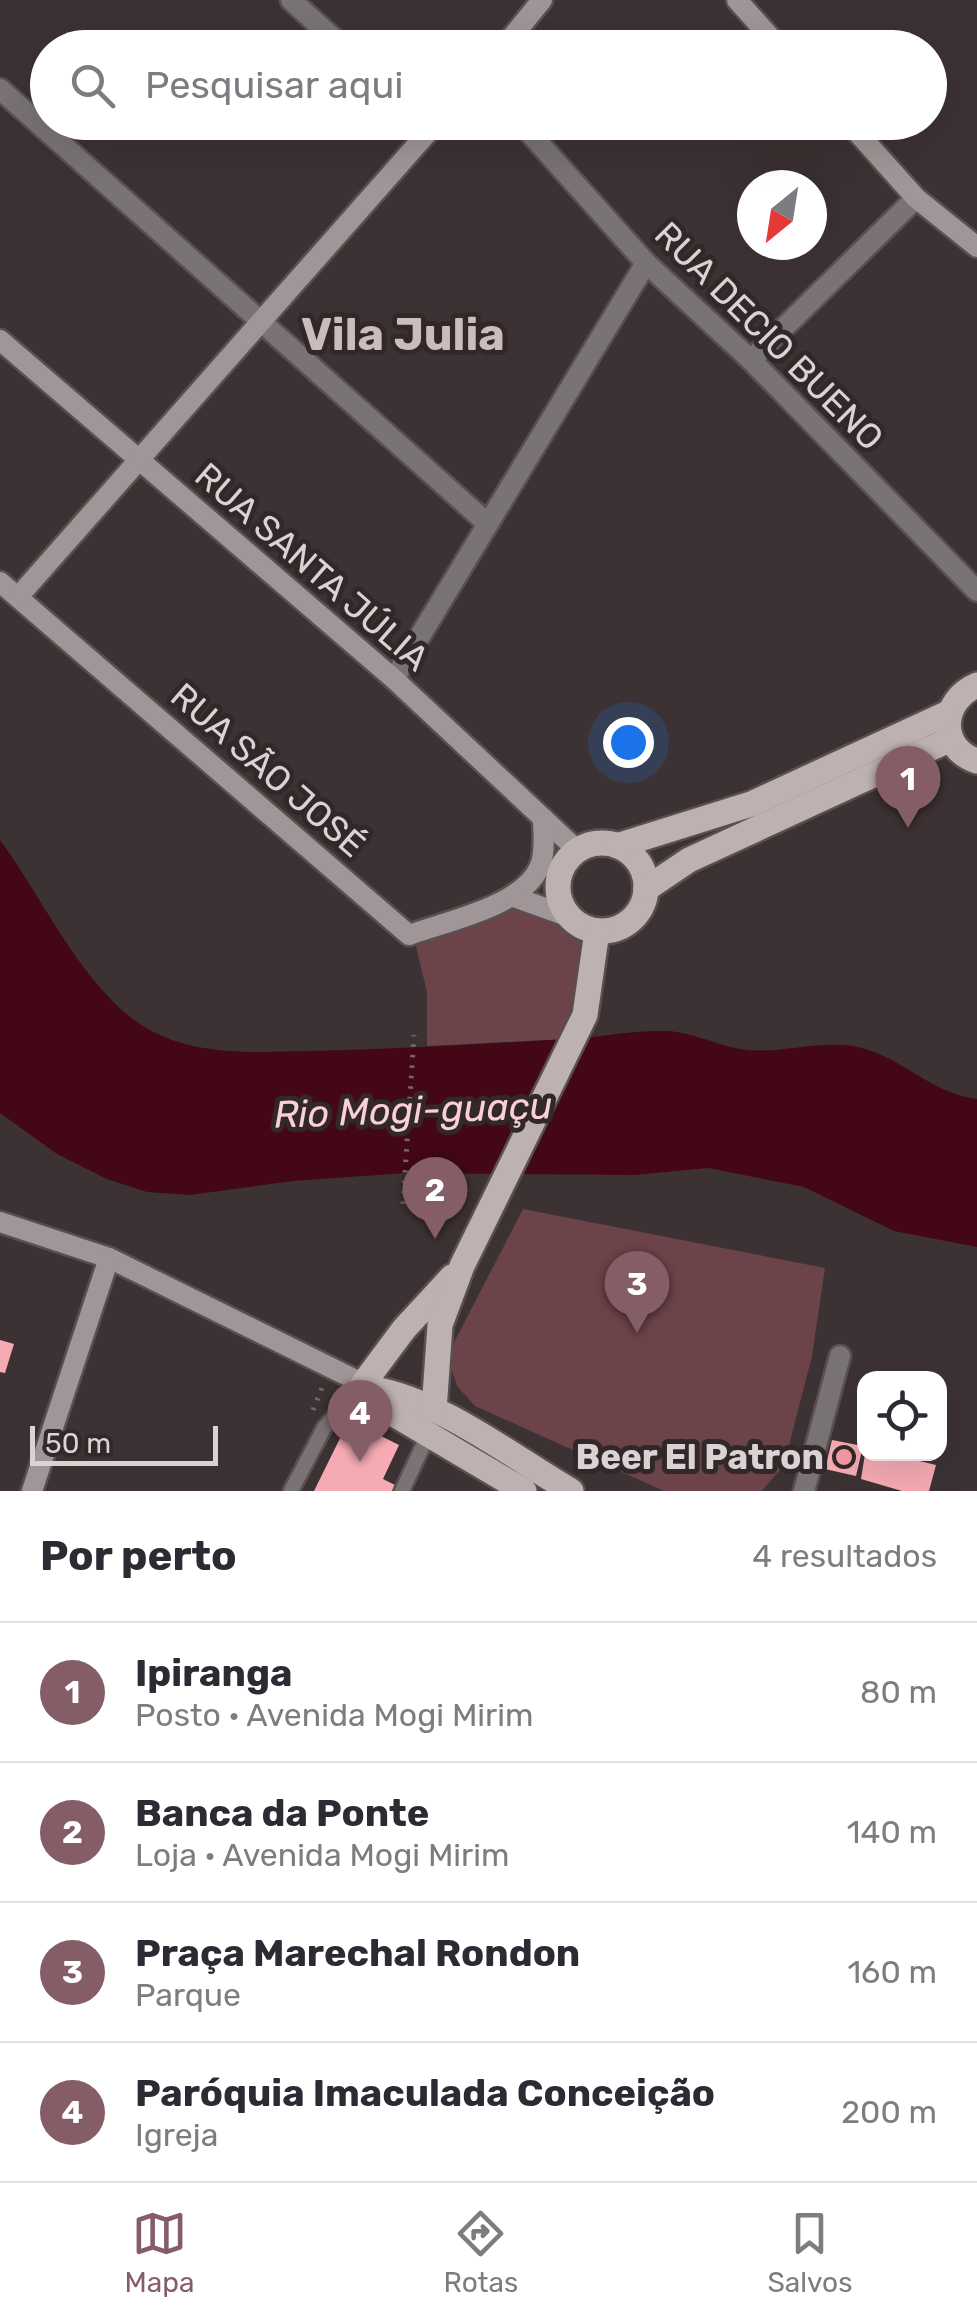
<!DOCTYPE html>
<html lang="pt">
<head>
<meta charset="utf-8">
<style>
  :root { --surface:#fff; --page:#f2f2f3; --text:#2b2b33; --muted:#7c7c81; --line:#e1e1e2; --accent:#855d66 }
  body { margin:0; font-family:Rubik,sans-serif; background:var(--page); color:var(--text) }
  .controls { position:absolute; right:30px; bottom:30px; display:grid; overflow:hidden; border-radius:20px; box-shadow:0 10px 40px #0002 }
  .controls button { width:90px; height:90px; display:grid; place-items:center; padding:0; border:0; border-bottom:2px solid var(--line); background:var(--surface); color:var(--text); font:50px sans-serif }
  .compass { position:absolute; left:737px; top:170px; width:90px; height:90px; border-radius:50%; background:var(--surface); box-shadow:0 10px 40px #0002; rotate:210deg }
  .scale { position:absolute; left:30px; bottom:25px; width:188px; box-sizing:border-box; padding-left:10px; border:5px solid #dad3d4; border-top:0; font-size:28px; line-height:35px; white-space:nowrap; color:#dad3d4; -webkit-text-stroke:8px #332829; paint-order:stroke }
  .you { position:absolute; left:628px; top:742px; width:35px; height:35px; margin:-25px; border:8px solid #fff; border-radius:50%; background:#1a73e8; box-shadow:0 0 0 15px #1a73e833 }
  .badge { display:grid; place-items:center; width:65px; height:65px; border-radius:50%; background:var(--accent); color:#fff; font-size:32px; font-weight:700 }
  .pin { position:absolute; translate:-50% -82px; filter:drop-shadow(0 2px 5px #0008) }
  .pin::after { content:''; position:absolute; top:52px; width:35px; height:30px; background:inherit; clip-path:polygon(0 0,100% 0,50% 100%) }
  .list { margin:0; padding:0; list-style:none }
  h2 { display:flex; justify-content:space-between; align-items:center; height:130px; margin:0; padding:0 40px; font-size:42px }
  h2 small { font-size:32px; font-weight:400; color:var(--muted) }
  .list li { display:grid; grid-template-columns:65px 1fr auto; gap:30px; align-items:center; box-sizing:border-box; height:140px; padding:0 40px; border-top:2px solid var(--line) }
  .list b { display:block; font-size:38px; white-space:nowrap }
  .list p { margin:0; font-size:32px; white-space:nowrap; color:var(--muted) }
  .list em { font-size:32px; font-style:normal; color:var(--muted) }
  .icon { flex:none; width:55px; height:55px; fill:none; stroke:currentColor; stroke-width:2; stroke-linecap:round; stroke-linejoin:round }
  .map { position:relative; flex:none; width:977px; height:1491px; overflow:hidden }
  .search { position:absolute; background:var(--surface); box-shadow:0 10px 40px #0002; left:30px; right:30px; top:30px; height:110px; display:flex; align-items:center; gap:25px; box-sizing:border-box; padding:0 35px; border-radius:55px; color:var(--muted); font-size:38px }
  .sheet { height:690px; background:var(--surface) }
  nav { display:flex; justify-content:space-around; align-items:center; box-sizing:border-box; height:140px; border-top:2px solid var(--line); background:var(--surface); font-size:28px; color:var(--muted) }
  nav a { display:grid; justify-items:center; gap:5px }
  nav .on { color:var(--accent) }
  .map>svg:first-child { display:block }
  .green { fill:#6c4348 }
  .water { fill:#430716 }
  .building { fill:#f6abb3 }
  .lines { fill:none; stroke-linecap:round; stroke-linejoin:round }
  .lane-casing { stroke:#594f50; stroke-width:19 }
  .street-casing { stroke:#594f50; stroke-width:25 }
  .secondary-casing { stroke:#594f50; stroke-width:25 }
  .primary-casing { stroke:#594f50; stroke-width:30 }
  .path { stroke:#73696a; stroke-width:5; stroke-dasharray:2.5 8; stroke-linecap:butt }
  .lane { stroke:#797374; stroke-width:14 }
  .street { stroke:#797374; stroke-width:20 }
  .secondary { stroke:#a09697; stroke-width:20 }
  .primary { stroke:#bdb1b2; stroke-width:25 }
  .poi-dot { fill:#f49aa5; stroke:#332829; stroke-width:4 }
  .labels { text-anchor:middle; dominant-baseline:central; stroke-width:10; stroke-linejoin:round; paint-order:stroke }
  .street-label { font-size:35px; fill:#dad3d4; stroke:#332829 }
  .poi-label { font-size:35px; font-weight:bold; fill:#dad3d4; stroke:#332829; text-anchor:end }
  .water-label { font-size:38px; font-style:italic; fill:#fad0d4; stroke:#332829 }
  .district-label { font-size:45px; font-weight:bold; fill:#cbbcbd; stroke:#332829 }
</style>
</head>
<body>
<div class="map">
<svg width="977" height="1491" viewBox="0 0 977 1491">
  <rect width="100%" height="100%" fill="#3d3233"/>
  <g class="green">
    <polygon points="513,906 569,925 584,943 577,1002 566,1039 427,1046 427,992 414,938"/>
    <polygon points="523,1209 825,1268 812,1356 784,1465 762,1491 664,1491 475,1406 457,1386 447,1356"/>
  </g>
  <path class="water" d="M0 840C43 898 85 993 148 1029 198 1057 256 1052 311 1051 397 1049 482 1044 568 1039 601 1037 634 1030 666 1031 694 1032 720 1047 747 1050 790 1054 832 1035 874 1052 908 1065 939 1095 977 1099V1247L894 1231 804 1187 708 1168 634 1175 406 1173 293 1181 190 1195 147 1192 107 1179 57 1154 0 1113Z"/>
  <g class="building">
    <polygon points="0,1340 14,1344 5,1373 0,1372"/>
    <polygon points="349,1420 399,1445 383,1479 395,1485 392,1491 314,1491"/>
    <polygon points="832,1440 863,1446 856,1476 825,1469"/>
    <polygon points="865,1454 891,1454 936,1465 929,1491 902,1491 861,1479"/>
  </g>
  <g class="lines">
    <defs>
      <g id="lane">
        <polyline points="291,1491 324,1428 363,1384"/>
        <polyline points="402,1491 428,1435"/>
      </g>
      <g id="street">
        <polyline points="291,0 344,48"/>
        <polyline points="0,89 488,524"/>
        <polyline points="520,122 646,263 751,360 977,591"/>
        <polyline points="751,360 916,198"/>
        <polyline points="394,679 646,263"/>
        <polyline points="804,1491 840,1356"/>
      </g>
      <g id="secondary">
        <polyline points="737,0 780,48"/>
        <polyline points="503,48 542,0"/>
        <polyline points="848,122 916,198 977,247"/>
        <polyline points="0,340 394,679 577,850"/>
        <path d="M0 582 409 935C447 921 524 906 540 866 546 851 543 833 543 818"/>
        <polyline points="18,597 437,122"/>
        <polyline points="514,897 570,917"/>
        <polyline points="0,1222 109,1258 374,1389"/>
        <polyline points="32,1491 109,1258"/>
      </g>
      <g id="primary">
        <path d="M977 685C941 700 937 748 977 761"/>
        <circle cx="602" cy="887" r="44"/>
        <polyline points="617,846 751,804 948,713"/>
        <polyline points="646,889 689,860 951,739"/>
        <polyline points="363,1384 404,1329 452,1277"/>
        <path d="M374 1389C439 1400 513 1457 571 1491"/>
        <polyline points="374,1389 387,1410 524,1491"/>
        <polyline points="434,1410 440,1325 462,1266 585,1015 597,931"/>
      </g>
    </defs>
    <use href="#lane" class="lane-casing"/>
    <use href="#street" class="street-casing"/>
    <use href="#secondary" class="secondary-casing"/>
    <use href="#primary" class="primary-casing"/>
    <g class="path">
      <polyline points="403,1204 414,1035"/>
      <polyline points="313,1410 322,1388"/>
    </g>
    <use href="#lane" class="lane"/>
    <use href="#street" class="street"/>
    <use href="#secondary" class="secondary"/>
    <use href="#primary" class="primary"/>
  </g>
  <circle class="poi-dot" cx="844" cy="1457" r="10"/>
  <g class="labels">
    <g class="street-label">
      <text transform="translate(769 336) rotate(45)">RUA DECIO BUENO</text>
      <text transform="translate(312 567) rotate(41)">RUA SANTA JÚLIA</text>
      <text transform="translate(268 770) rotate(41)">RUA SÃO JOSÉ</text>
    </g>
    <g class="poi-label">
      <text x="824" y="1457">Beer El Patron</text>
    </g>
    <g class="water-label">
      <text transform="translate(413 1110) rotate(-2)">Rio Mogi-guaçu</text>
    </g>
    <g class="district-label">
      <text x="403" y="334">Vila Julia</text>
    </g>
  </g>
</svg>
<div class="controls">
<button><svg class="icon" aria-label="locate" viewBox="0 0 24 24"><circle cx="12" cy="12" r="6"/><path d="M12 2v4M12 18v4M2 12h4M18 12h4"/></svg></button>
</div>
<svg class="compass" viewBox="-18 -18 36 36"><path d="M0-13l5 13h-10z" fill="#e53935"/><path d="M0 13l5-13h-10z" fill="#7c7c81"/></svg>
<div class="scale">50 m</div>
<div class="you"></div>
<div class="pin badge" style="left:908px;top:828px">1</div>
<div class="pin badge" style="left:435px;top:1239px">2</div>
<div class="pin badge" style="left:637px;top:1333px">3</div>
<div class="pin badge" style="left:360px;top:1462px">4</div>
<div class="search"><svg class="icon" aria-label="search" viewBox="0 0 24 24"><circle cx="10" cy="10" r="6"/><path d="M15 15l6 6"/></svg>Pesquisar aqui</div>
</div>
<section class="sheet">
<h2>Por perto<small>4 resultados</small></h2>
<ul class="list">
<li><span class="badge">1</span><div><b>Ipiranga</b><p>Posto · Avenida Mogi Mirim</p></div><em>80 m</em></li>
<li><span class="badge">2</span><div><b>Banca da Ponte</b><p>Loja · Avenida Mogi Mirim</p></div><em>140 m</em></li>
<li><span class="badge">3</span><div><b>Praça Marechal Rondon</b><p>Parque</p></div><em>160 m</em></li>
<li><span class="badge">4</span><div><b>Paróquia Imaculada Conceição</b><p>Igreja</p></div><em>200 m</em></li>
</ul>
</section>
<nav>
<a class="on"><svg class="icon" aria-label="map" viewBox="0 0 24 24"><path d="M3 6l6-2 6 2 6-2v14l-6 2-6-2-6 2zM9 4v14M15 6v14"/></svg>Mapa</a>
<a><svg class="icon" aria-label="directions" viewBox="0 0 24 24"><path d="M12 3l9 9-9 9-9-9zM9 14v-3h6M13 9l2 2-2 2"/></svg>Rotas</a>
<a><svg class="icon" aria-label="saved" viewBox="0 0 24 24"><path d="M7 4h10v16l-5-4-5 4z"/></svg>Salvos</a>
</nav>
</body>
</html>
